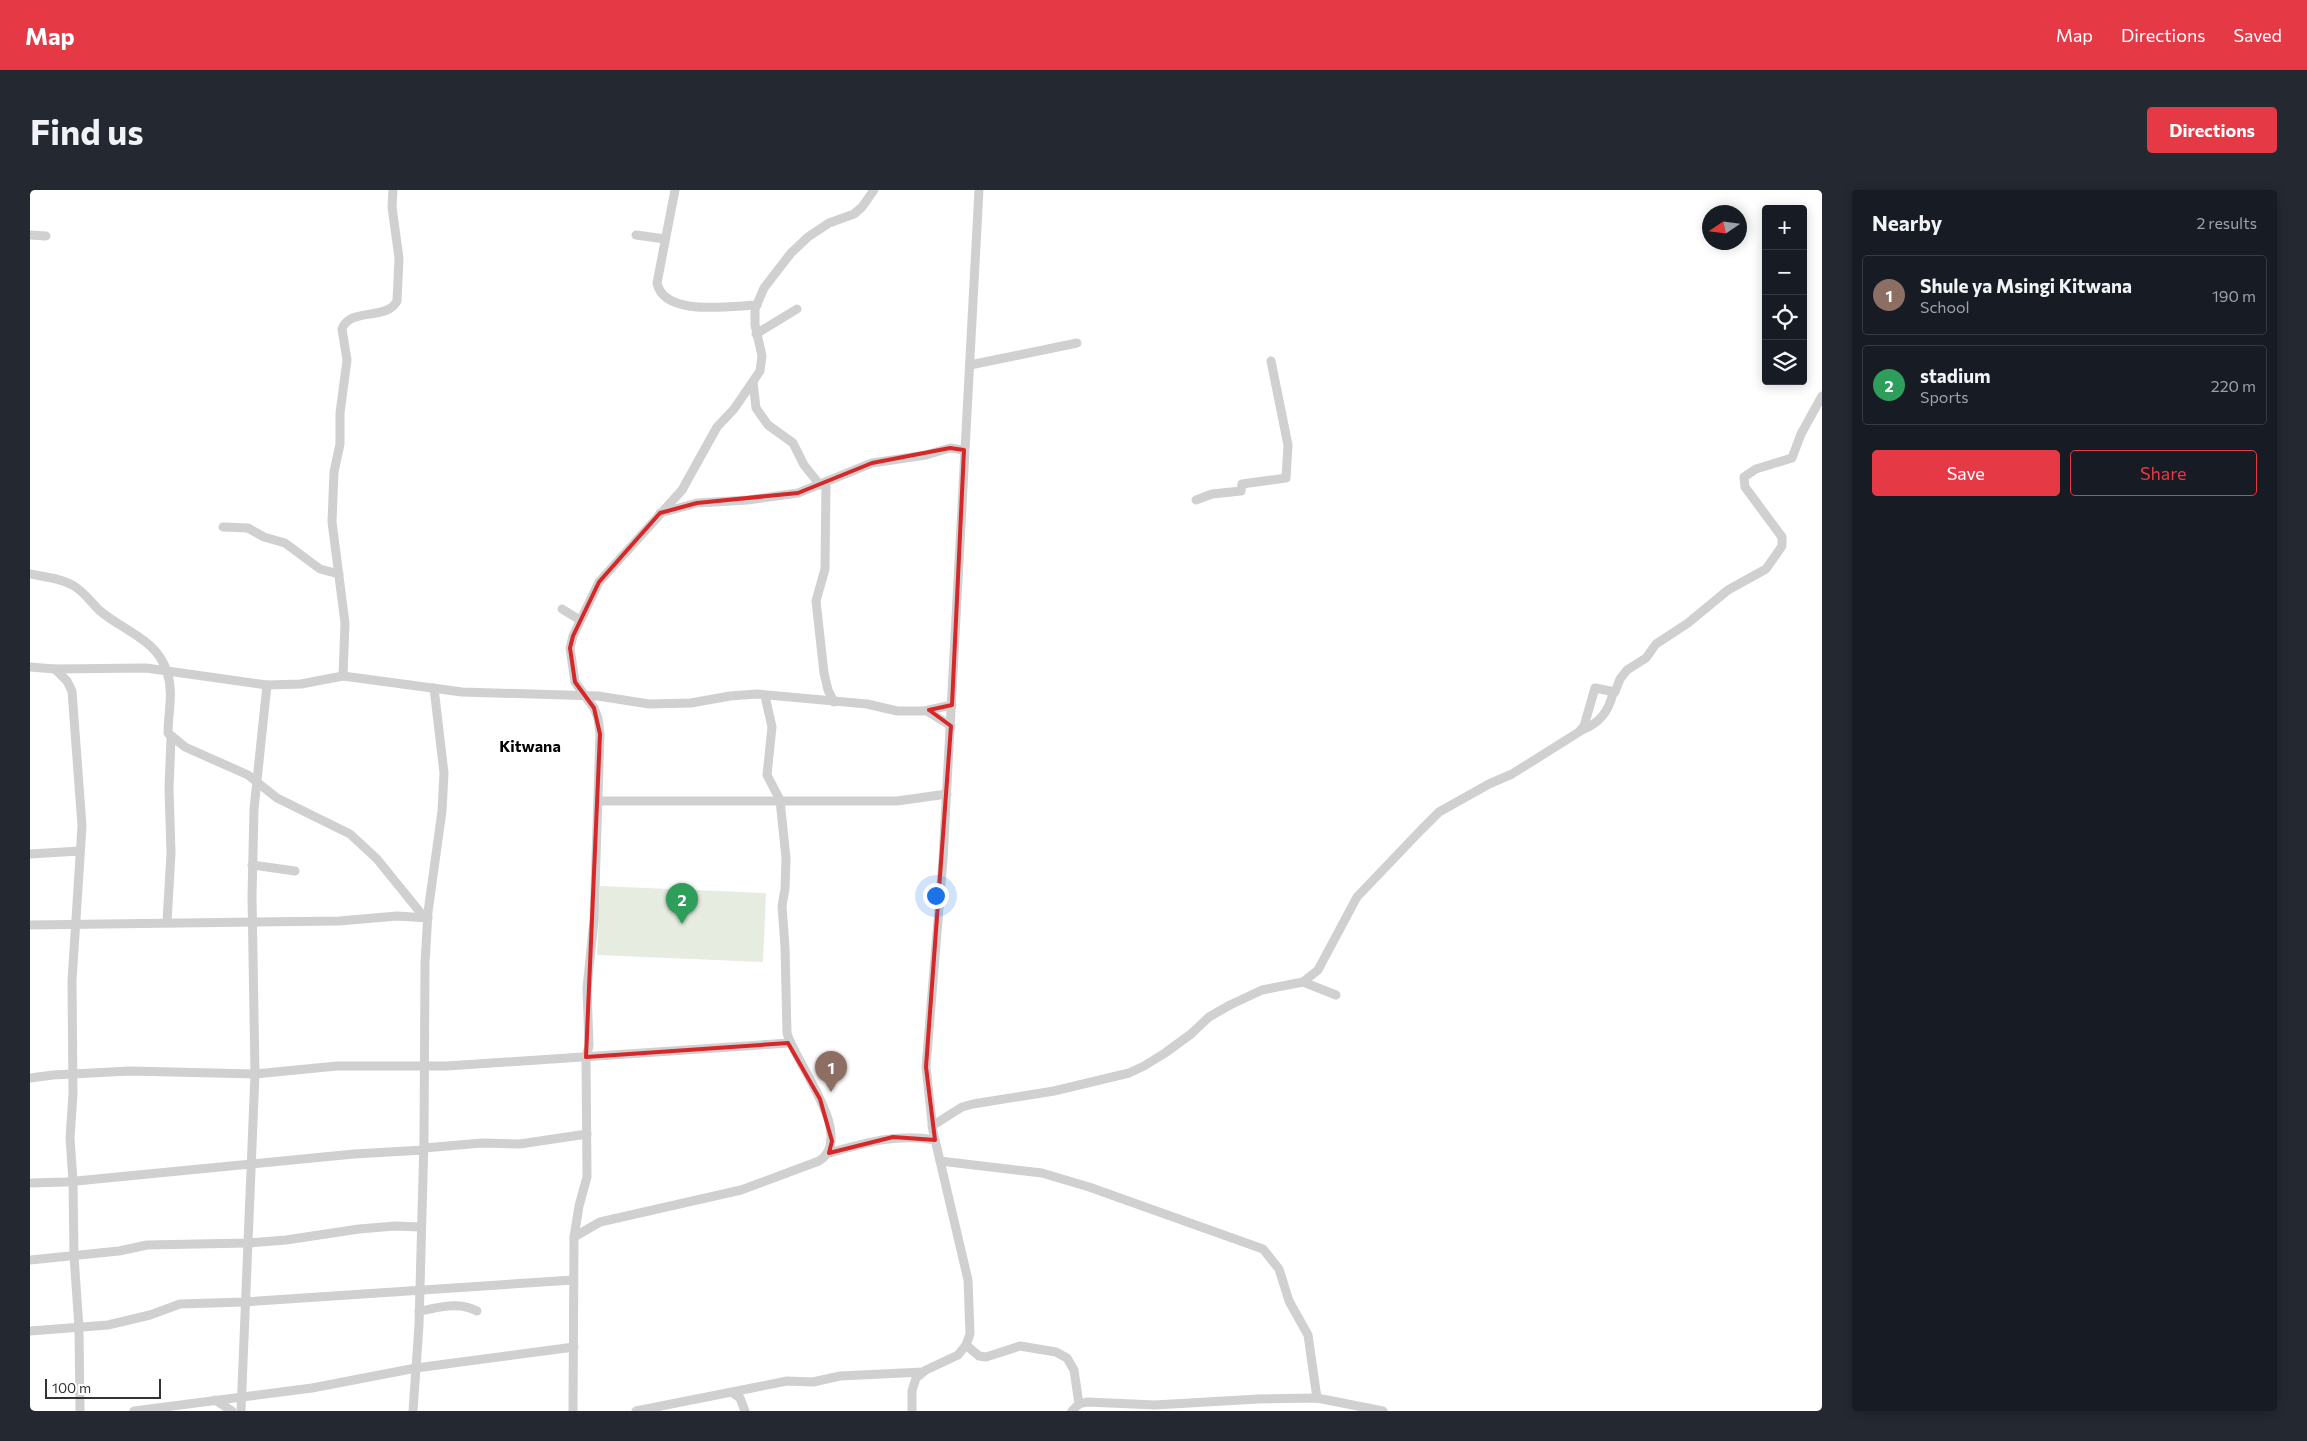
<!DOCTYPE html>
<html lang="en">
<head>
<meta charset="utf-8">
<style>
  :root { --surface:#171b24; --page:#242831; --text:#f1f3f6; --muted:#9ea1a6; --line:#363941; --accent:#e63946 }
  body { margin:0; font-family:Commissioner,sans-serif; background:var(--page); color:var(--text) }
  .controls { position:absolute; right:15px; top:15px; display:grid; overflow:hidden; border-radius:5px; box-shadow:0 2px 12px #0003 }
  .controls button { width:45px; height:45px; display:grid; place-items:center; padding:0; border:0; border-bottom:1px solid var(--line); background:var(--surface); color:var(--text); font:25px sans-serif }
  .compass { position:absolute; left:1672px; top:15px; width:45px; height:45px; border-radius:50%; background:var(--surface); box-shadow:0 2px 12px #0003; rotate:257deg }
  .scale { position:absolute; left:15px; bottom:12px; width:116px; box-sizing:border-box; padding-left:5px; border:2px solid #333; border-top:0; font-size:14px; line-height:18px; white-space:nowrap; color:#333; -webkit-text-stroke:4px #fff; paint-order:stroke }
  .you { position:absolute; left:905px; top:705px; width:18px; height:18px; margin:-12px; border:4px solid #fff; border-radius:50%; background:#1a73e8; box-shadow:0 0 0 8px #1a73e833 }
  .badge { display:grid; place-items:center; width:32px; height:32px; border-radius:50%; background:var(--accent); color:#fff; font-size:16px; font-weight:700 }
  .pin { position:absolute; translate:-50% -41px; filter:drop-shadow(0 1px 2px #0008) }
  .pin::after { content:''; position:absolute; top:26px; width:18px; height:15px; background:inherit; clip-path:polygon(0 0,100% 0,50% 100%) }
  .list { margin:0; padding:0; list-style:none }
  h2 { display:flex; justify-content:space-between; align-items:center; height:65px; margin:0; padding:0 20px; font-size:21px }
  h2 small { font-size:16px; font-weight:400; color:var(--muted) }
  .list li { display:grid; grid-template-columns:32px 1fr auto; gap:15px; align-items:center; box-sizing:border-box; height:80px; margin:0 10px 10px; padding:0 10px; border:1px solid var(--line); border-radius:5px }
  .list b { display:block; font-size:19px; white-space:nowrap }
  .list p { margin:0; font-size:16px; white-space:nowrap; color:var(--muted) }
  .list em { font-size:16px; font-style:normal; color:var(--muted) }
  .actions { display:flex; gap:10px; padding:15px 20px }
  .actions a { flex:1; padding:11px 0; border:1px solid var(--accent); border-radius:5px; text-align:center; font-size:18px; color:var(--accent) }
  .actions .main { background:var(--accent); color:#fff }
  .icon { flex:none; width:28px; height:28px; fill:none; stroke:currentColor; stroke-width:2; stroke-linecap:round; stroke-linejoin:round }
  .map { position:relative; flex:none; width:1792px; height:1221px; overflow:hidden; border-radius:5px }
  header { display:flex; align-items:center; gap:30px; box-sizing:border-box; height:70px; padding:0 25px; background:var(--accent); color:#fff }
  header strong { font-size:24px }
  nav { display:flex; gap:28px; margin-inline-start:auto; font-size:18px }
  .intro { display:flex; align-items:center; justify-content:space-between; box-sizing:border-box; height:120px; padding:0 30px }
  h1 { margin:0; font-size:35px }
  .button { padding:12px 22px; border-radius:5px; background:var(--accent); color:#fff; font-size:18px; font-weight:700 }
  main { display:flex; gap:30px; padding:0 30px }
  aside { flex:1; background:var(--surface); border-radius:5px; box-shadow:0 2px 12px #0003 }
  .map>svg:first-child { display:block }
  .green { fill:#e6ecdf }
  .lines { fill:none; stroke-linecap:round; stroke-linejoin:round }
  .minor { stroke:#d0d0d0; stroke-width:9 }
  .marked { fill:none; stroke:#d62828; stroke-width:4; stroke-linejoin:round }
  .labels { text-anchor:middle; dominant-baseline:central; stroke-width:5; stroke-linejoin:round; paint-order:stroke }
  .quarter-label { font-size:16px; font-weight:bold; fill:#000; stroke:#fff }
</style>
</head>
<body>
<header>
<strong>Map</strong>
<nav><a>Map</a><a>Directions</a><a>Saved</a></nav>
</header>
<div class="intro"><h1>Find us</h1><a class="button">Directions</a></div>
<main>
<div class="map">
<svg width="1792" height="1221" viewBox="0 0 1792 1221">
  <rect width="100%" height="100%" fill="#fff"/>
  <polygon class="green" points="570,696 736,703 733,772 567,765"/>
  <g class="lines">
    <g class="minor">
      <path d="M645 0 627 93C634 127 700 116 727 115"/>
      <polyline points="0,45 16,46"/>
      <polyline points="606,45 635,49"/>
      <polyline points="726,144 767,119"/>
      <polyline points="940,175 1047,153"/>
      <polyline points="723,192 726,218 738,235 763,253 774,275 790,295"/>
      <polyline points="796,293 795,379 786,411 794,483 798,500 804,512"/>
      <polyline points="1166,310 1182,304 1211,301 1212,294 1256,288 1258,255 1241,171"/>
      <polyline points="630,323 667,313 718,310 768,303 842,273 896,265 920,258 934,260"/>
      <polyline points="193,337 218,338 234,347 255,353 290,379 309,384"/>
      <path d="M0 384C14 387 32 388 44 396 54 402 61 412 69 420 93 441 127 449 137 482 144 503 138 522 138 543L155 557 218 585 247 608 320 644 347 669 394 727"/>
      <polyline points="532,419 550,430"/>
      <polyline points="0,477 25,479 116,478 237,495 271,494 313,486 432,502 568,506 619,514 661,513 700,506 727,504 837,514 867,521 894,521 922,515"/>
      <polyline points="25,479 37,491 42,501 52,636 42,791 43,904 40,948 43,991 44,1066 49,1138 50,1221"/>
      <path d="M313 486 315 433 302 332 304 282 310 254V223L317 170 312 139C320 117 357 131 367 111L369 68 362 17 363 0"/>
      <polyline points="897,521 921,536"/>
      <path d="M1552 540C1570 533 1579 521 1583 503"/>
      <polyline points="569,611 867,611 917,604"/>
      <polyline points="0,664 50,661"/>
      <polyline points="222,675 265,681"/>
      <polyline points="137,732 141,663 139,599 141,548"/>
      <polyline points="0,735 309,731 367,726 398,728"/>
      <polyline points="1273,792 1306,805"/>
      <polyline points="0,888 23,885 100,881 225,884 307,876 417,876 759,853"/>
      <polyline points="902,936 932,917 943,914 1024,901 1099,883 1114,876 1135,863 1161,844 1179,827 1200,815 1232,800 1273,792 1288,780 1327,707 1391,640 1409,622 1459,594 1482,584 1549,542 1554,536 1565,498 1585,502 1590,489 1597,480 1616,468 1626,454 1658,433 1698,400 1736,379 1752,356 1752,347 1715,297 1714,287 1726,279 1762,268 1771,244 1792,206"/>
      <polyline points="394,958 452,953 490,954 557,944"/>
      <path d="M799 963C835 953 867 943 905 950"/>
      <polyline points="910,971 1012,983 1059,997 1233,1059 1249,1079 1259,1111 1278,1145 1287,1208"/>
      <polyline points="0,993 36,992 324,964 394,960"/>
      <path d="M544 1047 570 1032 711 1000 789 971C827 947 765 873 757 843L755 757 752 716 755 699 756 668 750 610 737 585 742 537 735 506"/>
      <polyline points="0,1070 89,1061 117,1055 218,1053 256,1050 329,1039 365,1036 390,1037"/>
      <path d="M389 1121C408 1118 428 1111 447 1121"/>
      <polyline points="0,1141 78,1135 120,1125 150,1114 214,1112 543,1090"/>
      <polyline points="936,1155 949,1166 956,1167 990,1156 1026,1162 1037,1168 1044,1180 1049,1214"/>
      <polyline points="703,1203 710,1208 715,1221"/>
      <polyline points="185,1210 202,1221"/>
      <polyline points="104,1221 282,1198 386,1178 544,1157"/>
      <polyline points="211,1221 225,884 222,706 224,619 237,495"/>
      <polyline points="383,1221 389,1135 394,949 395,773 398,722 412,621 414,583 404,498"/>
      <polyline points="543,1221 544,1047 549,1016 557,987 556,867 559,856 557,798 564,730 570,544 568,528 564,518 545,492 540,458 543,446 569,392 652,300 687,237 704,219 730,181 732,166 725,135 725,119 734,98 761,63 778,47 799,33 824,24 832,17 844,0"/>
      <polyline points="606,1221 757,1191 783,1192 810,1186 893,1182"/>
      <polyline points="882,1221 882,1201 886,1188 896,1180 928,1165 936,1155 940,1144 938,1090 903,941 896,877 913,669 949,0"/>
      <polyline points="1042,1221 1049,1214 1057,1212 1125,1215 1228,1209 1287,1208 1353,1221"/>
    </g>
  </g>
  <path class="marked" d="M920 258 934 260 922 515 899 520 921 536 896 877 905 950 863 947 799 963 802 951 790 909 758 853 556 867 570 544 564 518 545 492 540 458 543 446 569 392 630 323 667 313 768 303 842 273Z"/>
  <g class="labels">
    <g class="quarter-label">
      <text x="500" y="555">Kitwana</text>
    </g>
  </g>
</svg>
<div class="controls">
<button>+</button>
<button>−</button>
<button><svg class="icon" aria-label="locate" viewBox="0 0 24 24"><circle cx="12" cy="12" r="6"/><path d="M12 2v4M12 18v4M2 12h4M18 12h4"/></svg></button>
<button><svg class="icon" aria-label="layers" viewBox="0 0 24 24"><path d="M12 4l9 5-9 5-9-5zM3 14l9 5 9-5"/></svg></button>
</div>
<svg class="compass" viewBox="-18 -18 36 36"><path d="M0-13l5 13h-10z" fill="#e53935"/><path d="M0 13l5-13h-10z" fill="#9ea1a6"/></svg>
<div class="scale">100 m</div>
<div class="you"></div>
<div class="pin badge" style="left:801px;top:902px;background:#8d6e63">1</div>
<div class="pin badge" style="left:652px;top:734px;background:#2e9e5b">2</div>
</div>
<aside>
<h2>Nearby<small>2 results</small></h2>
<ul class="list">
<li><span class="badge" style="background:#8d6e63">1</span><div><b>Shule ya Msingi Kitwana</b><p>School</p></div><em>190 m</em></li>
<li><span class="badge" style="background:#2e9e5b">2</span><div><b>stadium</b><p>Sports</p></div><em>220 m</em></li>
</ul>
<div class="actions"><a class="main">Save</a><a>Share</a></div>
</aside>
</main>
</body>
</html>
